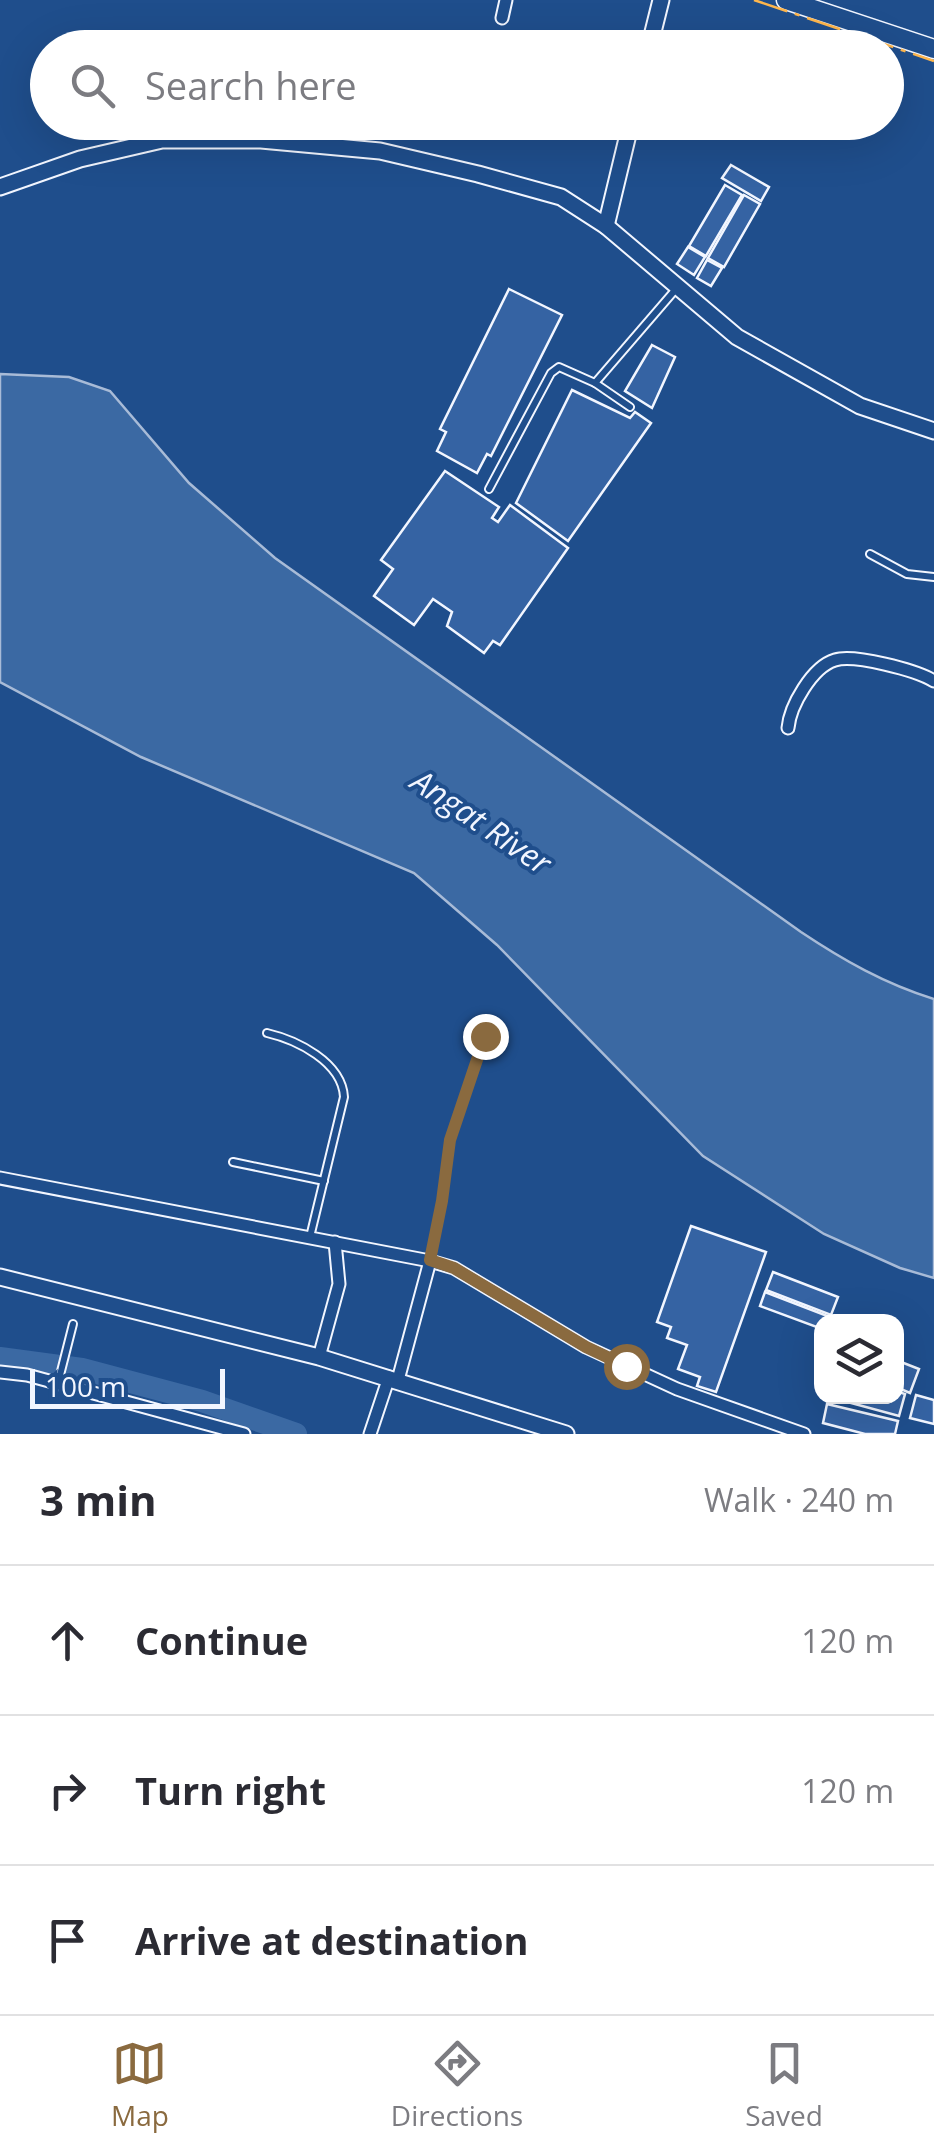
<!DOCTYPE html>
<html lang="en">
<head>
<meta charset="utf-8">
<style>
  :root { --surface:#fff; --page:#f2f2f3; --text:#2b2b33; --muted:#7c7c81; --line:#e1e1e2; --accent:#8a6a3f }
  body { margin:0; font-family:"Open Sans",sans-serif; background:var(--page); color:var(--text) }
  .controls { position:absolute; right:30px; bottom:30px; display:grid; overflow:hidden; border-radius:20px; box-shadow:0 10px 40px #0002 }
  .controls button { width:90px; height:90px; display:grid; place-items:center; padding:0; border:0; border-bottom:2px solid var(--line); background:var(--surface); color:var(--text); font:50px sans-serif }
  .scale { position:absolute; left:30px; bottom:25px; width:195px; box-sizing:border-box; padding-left:10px; border:5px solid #f2f6ff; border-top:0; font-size:28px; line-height:35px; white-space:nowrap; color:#f2f6ff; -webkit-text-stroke:8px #1f4e8c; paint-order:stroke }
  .stop { position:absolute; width:30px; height:30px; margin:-22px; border:8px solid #8a6a3f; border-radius:50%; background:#fff }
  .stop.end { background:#8a6a3f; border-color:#fff; box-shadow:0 2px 10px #0008 }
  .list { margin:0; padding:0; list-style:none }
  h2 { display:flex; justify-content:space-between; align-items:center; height:130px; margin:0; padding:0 40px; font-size:42px }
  h2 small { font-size:32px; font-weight:400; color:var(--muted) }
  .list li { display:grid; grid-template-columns:65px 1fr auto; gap:30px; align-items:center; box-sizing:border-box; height:150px; padding:0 40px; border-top:2px solid var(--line) }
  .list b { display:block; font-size:38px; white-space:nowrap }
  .list em { font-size:32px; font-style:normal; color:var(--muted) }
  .icon { flex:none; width:55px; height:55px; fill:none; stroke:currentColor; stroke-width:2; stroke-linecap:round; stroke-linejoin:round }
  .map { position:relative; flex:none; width:934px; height:1434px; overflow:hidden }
  .search { position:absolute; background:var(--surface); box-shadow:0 10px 40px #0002; left:30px; right:30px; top:30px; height:110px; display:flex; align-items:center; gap:25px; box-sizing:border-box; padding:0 35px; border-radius:55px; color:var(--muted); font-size:38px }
  .sheet { height:580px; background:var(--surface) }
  nav { display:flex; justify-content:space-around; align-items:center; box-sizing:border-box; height:140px; border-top:2px solid var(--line); background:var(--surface); font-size:28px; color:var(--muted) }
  nav a { display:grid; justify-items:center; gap:5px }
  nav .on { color:var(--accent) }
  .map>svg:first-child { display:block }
  .water { fill:#3b69a3; stroke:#a8bbd7; stroke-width:2.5 }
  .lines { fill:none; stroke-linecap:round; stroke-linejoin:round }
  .river { stroke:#3b69a3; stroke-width:22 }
  .building { fill:#3563a3; stroke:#f2f6ff; stroke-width:2.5 }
  .service-casing { stroke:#f2f6ff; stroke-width:10 }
  .minor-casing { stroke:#f2f6ff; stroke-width:15 }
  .tertiary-casing { stroke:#f2f6ff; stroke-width:19 }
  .primary-casing { stroke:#f2f6ff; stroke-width:21 }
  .service { stroke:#1f4e8c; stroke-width:6 }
  .minor { stroke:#1f4e8c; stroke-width:11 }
  .tertiary { stroke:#1f4e8c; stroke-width:15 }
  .primary { stroke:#1f4e8c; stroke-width:18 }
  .power { stroke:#ffb74d; stroke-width:2.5; stroke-dasharray:35 8 5 8; stroke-linecap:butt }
  .route { stroke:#8a6a3f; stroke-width:12 }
  .labels { text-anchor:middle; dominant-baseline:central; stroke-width:8; stroke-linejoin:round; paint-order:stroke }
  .water-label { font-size:32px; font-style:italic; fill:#f2f6ff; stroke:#1f4e8c }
</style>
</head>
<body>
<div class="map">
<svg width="934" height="1434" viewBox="0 0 934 1434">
  <rect width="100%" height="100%" fill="#1f4e8c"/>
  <path class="water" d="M0 374 69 377 110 391 189 483 275 558 801 932C843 960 885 984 934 999V1278L900 1268 824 1234 703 1156 497 945 414 873 141 757 0 682Z"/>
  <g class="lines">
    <polyline class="river" points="0,1358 82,1369 202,1401 296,1434"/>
  </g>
  <g class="building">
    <polygon points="731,165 769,187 761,201 722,178"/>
    <polygon points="725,185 742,195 706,256 689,246"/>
    <polygon points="744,195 760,204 724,267 708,258"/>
    <polygon points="688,247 705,257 694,275 677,264"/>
    <polygon points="707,260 722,268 711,286 697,278"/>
    <polygon points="509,289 562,315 491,456 487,454 477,473 437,451 446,432 440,429"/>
    <polygon points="652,345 675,357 652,408 625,391"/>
    <polygon points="572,390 630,418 635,412 651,423 568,541 516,503"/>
    <polygon points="445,471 499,507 492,518 498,522 510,505 568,548 500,645 493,641 484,653 447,626 452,612 433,599 414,625 374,596 393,569 381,560"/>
    <polygon points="691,1226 766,1252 716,1392 697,1386 700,1377 678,1369 687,1345 667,1338 671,1327 657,1322"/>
    <polygon points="773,1272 838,1297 831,1315 766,1290"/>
    <polygon points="765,1292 830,1317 828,1322 822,1322 822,1329 760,1306"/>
    <polygon points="896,1360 919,1369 910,1393 896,1387"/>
    <polygon points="896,1391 905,1394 899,1416 829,1397 896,1396"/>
    <polygon points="916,1395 934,1400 934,1424 910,1418"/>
    <polygon points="827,1404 898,1421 895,1434 865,1434 823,1423"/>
  </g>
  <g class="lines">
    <defs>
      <g id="service">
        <polyline points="595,383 676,289"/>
        <polyline points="489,489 551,373 559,367 595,383 630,407"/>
        <polyline points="870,554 907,574 934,577"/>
        <path d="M267 1033C297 1040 342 1062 344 1097L310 1237"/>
        <polyline points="233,1162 324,1181"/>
        <polyline points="430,1261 442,1201 450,1140 485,1035"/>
        <polyline points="58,1383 73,1324"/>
      </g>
      <g id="minor">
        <polyline points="502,18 506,0"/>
        <path d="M788 728C790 706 812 667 835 660 854 654 916 670 934 681"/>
        <polyline points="0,1178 430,1261 454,1268 586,1347 677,1389 804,1434"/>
        <polyline points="319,1357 339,1284 335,1242"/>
        <polyline points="0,1372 27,1375 244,1434"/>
        <polyline points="398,1380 430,1261"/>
        <polyline points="370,1434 389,1377"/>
      </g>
      <g id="tertiary">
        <polyline points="649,48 661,0"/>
        <polyline points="0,187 80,159 162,140 261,140 380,151 478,174 561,197 606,226 737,337 860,406 934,431"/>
        <polyline points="606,226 631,122"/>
        <polyline points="0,1277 319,1357 566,1434"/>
      </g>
      <polyline id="primary" points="786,0 934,49"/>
    </defs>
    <use href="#service" class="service-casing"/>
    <use href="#minor" class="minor-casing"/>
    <use href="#tertiary" class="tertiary-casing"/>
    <use href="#primary" class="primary-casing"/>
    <use href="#service" class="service"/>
    <use href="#minor" class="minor"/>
    <use href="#tertiary" class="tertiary"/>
    <use href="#primary" class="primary"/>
    <polyline class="power" points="754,0 934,61"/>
  </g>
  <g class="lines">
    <polyline class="route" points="485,1036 450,1140 442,1201 430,1260 454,1268 586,1347 626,1366"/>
  </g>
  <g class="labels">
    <g class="water-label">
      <text transform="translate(482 821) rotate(34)">Angat River</text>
    </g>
  </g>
</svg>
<div class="controls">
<button><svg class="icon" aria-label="layers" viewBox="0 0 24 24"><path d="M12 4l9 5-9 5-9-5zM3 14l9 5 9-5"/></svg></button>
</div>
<div class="scale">100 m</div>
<div class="stop" style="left:626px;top:1366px"></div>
<div class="stop end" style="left:485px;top:1036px"></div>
<div class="search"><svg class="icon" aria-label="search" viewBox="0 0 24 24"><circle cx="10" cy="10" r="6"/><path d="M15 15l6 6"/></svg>Search here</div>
</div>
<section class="sheet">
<h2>3 min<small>Walk · 240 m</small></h2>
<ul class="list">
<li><svg class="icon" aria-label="ahead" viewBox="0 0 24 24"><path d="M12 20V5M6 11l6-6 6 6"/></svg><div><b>Continue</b></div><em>120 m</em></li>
<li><svg class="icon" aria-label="right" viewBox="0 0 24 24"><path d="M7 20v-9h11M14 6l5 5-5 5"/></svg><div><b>Turn right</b></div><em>120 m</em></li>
<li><svg class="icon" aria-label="arrive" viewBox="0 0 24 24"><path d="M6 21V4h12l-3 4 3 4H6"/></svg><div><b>Arrive at destination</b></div></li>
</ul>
</section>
<nav>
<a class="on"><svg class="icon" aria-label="map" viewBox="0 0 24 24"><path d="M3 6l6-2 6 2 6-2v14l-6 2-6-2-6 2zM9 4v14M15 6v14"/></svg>Map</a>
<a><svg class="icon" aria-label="directions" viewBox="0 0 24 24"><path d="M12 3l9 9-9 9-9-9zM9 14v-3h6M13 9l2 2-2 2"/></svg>Directions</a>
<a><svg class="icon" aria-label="saved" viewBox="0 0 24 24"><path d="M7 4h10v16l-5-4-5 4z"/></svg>Saved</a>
</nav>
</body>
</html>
